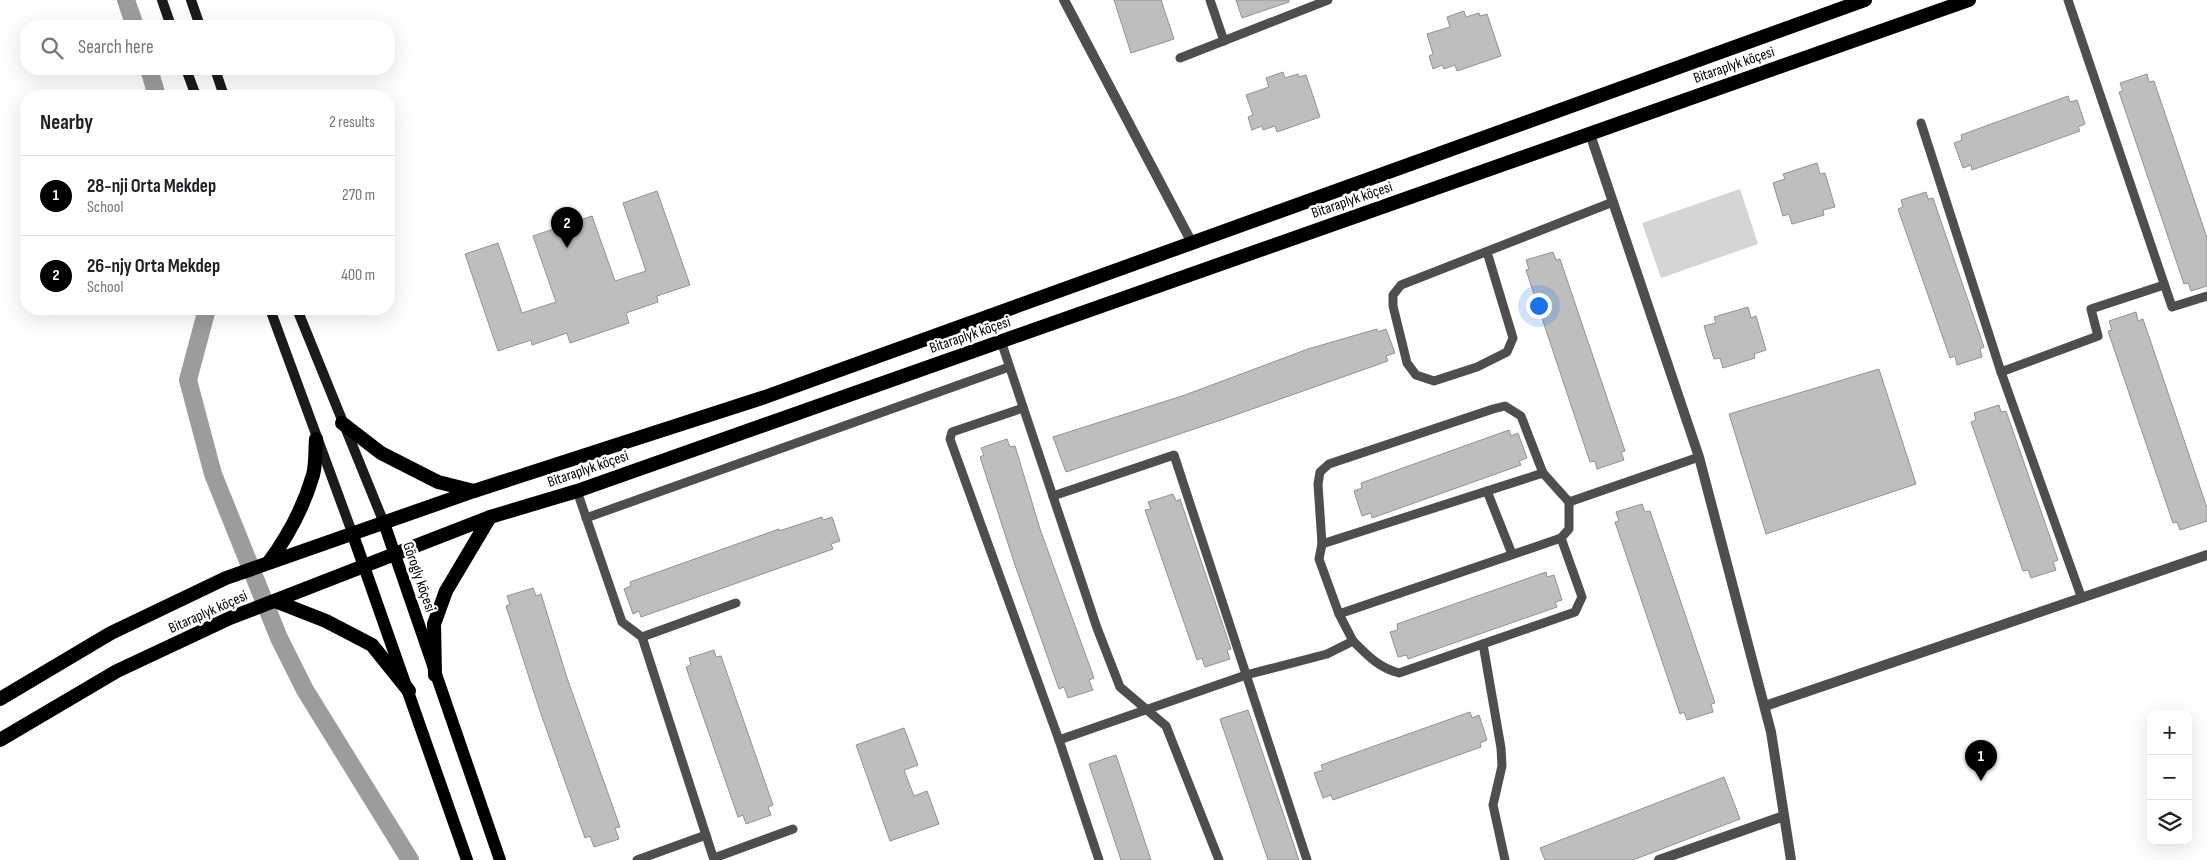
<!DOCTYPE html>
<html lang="en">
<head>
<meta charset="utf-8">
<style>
  :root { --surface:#fff; --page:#f6f6f6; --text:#202124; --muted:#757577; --line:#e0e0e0; --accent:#000 }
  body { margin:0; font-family:"Sofia Sans Condensed",sans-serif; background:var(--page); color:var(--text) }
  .controls { position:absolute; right:15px; bottom:15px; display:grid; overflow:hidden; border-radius:10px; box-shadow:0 5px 20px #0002 }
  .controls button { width:45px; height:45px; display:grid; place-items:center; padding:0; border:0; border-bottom:1px solid var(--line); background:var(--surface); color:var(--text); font:25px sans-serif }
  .you { position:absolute; left:1538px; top:305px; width:18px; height:18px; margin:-12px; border:4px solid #fff; border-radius:50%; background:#1a73e8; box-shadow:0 0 0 8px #1a73e833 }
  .badge { display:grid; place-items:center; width:32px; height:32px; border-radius:50%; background:var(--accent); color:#fff; font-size:16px; font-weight:700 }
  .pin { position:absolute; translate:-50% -41px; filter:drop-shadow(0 1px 2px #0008) }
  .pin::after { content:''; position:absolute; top:26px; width:18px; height:15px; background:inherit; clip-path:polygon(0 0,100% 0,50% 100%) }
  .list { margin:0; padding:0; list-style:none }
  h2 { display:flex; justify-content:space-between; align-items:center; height:65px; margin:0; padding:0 20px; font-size:21px }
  h2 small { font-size:16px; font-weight:400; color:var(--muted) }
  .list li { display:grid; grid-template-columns:32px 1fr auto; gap:15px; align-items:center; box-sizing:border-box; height:80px; padding:0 20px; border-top:1px solid var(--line) }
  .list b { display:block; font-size:19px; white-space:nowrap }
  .list p { margin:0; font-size:16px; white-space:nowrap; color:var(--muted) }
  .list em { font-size:16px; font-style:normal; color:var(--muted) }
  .icon { flex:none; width:28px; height:28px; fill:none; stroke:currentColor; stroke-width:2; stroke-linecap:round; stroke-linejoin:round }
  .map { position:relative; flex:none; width:2207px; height:860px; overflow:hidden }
  .search { position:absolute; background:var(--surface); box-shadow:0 5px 20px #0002; left:20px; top:20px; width:375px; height:55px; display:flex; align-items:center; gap:12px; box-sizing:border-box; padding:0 18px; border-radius:20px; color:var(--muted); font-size:19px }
  .panel { position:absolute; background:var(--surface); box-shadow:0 5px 20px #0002; left:20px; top:90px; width:375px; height:225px; border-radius:20px }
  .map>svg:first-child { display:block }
  .green { fill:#d5d5d5 }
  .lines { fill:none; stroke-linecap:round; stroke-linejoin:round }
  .canal { stroke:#9c9c9c; stroke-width:18 }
  .building { fill:#bebebe; stroke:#929292 }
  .service { stroke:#4e4e4e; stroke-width:9 }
  .minor { stroke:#4e4e4e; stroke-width:10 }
  .secondary { stroke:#1b1b1b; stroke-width:10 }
  .primary { stroke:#000; stroke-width:12 }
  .trunk { stroke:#000; stroke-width:14 }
  .labels { text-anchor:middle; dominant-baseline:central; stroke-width:5; stroke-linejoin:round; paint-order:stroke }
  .street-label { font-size:15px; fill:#000; stroke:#fff }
</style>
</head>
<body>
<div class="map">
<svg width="2207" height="860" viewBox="0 0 2207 860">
  <rect width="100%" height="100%" fill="#fff"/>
  <polygon class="green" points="1740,189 1758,244 1661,278 1642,223"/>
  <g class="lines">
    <g class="canal">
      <polyline points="126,0 135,26"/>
      <polyline points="149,69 157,96"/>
      <polyline points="207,309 188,380 213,474 279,638 305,690 410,860"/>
    </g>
  </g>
  <g class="building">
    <polygon points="1114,0 1161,0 1174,39 1131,53"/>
    <polygon points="1236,0 1289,0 1289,2 1242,18"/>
    <polygon points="1464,11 1466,17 1479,13 1480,16 1487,14 1501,56 1457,71 1455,65 1444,69 1442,65 1433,69 1429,56 1433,54 1427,34 1450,27 1447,17"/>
    <polygon points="1283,72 1285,78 1298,74 1299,77 1306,75 1320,117 1277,132 1275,126 1263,130 1262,126 1252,130 1248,117 1253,115 1246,95 1269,87 1266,78"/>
    <polygon points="2147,74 2149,82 2154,81 2207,238 2207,286 2191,291 2188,283 2184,284 2119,92 2123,91 2120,83"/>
    <polygon points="2068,96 2070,102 2077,100 2085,124 2078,127 2080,131 1972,170 1971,165 1963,168 1954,143 1962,140 1961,135"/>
    <polygon points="1817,163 1820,174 1825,173 1835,207 1823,210 1824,215 1792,224 1789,214 1783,216 1773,183 1785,179 1783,174"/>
    <polygon points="657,191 690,285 657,296 658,302 626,313 629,323 570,343 567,333 532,345 531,340 498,351 465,254 498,243 522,313 556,302 533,236 592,216 615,281 646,271 623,203"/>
    <polygon points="1926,192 1928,199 1933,198 1984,347 1980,349 1982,357 1957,365 1955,356 1950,358 1898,209 1903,207 1901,200"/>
    <polygon points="1553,252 1556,260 1560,259 1625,451 1621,452 1624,460 1597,469 1595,461 1590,462 1526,270 1529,269 1526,260"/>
    <polygon points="1748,307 1751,318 1756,316 1766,350 1754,354 1755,358 1723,368 1720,358 1714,359 1704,326 1716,323 1714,317"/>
    <polygon points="2136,312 2138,321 2143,319 2207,508 2207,521 2180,530 2177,522 2173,523 2108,331 2112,330 2109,321"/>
    <polygon points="1377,329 1378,332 1386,329 1395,353 1386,356 1388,361 1221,420 1066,472 1053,437 1185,395 1308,349"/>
    <polygon points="1879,369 1916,484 1766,534 1729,414"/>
    <polygon points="1999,405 2001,412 2006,411 2058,560 2053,562 2056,570 2031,578 2028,570 2023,571 1971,422 1976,420 1974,413"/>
    <polygon points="1509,430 1511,436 1518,433 1527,458 1519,461 1521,465 1372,518 1371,513 1362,516 1354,491 1362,488 1361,483"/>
    <polygon points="1007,439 1010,447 1015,446 1040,529 1094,678 1089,680 1093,690 1068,698 1064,687 1059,689 1015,565 980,457 984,455 981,448"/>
    <polygon points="1173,494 1176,501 1180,499 1231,649 1227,650 1230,659 1205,667 1202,658 1197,660 1145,510 1151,509 1148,502"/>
    <polygon points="1642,504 1645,512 1650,511 1715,703 1711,704 1713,712 1687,720 1684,712 1680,714 1615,522 1619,521 1616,512"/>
    <polygon points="822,517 823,520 832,517 840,541 831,544 833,549 641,617 639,611 633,614 624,589 631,586 630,582 779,529 779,531"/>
    <polygon points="1546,572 1547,577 1554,575 1562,600 1555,602 1557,607 1408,659 1407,655 1398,657 1390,632 1398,630 1397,624"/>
    <polygon points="533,588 536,596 541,594 567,678 620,827 615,828 619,839 594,847 590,836 585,838 541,714 506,606 510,604 507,596"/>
    <polygon points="714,650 716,657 721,656 773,805 768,807 771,815 746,824 743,815 738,817 686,667 691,665 689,658"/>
    <polygon points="1248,710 1299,860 1268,860 1220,719"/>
    <polygon points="1470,712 1472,718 1479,715 1487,740 1480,743 1481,747 1333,800 1331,795 1323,798 1314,773 1323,770 1321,765"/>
    <polygon points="904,728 918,765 904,770 914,796 927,791 939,824 890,841 856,745"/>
    <polygon points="1116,755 1151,860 1121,860 1089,764"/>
    <polygon points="1724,777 1740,819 1633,860 1545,860 1540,848"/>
  </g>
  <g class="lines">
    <g class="service">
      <polyline points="1210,0 1224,41"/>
      <polyline points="2068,0 2172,307 2207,296"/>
      <polyline points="1180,58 1328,0"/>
      <polyline points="1921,123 2001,372 2098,336 2091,309 2164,285"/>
      <polyline points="1487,252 1513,338 1507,352 1477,367 1434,381 1416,375 1407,363 1393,306 1393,295 1401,285 1613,202"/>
      <polyline points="1001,341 1097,628 1120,687 1166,726 1219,860"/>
      <polyline points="2001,372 2081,596"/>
      <polyline points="1023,408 952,432 950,439 1059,740 1246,675 1327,654 1353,641 1339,614 1319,559 1322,544 1543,473 1569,502 1699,457"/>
      <polyline points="577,491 622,622 642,637 736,603"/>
      <polyline points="1487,491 1512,554"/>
      <polyline points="1053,496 1174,455 1307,860"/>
      <polyline points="586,518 1009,367"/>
      <polyline points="1322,544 1318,484 1320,472 1329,464 1493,409 1505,406 1521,416 1543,473"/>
      <polyline points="1339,614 1561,538 1569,529 1569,502"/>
      <polyline points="642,637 714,860"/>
      <path d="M1353 641C1368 656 1379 668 1399 673L1575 612 1582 597 1561 538"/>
      <polyline points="1483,644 1501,748 1502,766 1493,805 1505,860"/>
      <polyline points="1059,740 1099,860"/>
      <polyline points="714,858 793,829"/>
      <polyline points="637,860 706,835"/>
    </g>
    <g class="minor">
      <polyline points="1064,0 1192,243"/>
      <polyline points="1590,134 1699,457 1771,732 1791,860"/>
      <polyline points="1765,706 2207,555"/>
      <polyline points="1659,860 1784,816"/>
    </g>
    <g class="secondary">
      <polyline points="162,0 171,26"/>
      <polyline points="191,0 200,26"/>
      <polyline points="186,69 196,96"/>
      <polyline points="215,69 224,96"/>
      <polyline points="270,309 353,535"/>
      <polyline points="297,309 384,523"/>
    </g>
    <g class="primary">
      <polyline points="384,523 500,860"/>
      <polyline points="353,535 467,860"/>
    </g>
    <g class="trunk">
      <polyline points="342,423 381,453 438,482 474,491"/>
      <path d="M269 562C288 536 304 506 313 475 316 464 315 451 316 439"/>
      <polyline points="275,601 326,621 372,645 409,691"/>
      <polyline points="435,675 434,624 446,591 490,517"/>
      <polyline points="0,699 111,633 226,578 474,491 765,397 1865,0"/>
      <polyline points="0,740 117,671 230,618 490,517 577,491 1969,0"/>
    </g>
  </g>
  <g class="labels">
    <g class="street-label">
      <text transform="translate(1734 65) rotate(-19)">Bitaraplyk köçesi</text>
      <text transform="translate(1352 200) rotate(-19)">Bitaraplyk köçesi</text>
      <text transform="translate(970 335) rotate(-19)">Bitaraplyk köçesi</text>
      <text transform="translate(588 469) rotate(-19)">Bitaraplyk köçesi</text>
      <text transform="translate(419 577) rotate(71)">Görogly köçesi</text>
      <text transform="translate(208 612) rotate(-24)">Bitaraplyk köçesi</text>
    </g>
  </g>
</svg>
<div class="controls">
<button>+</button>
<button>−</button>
<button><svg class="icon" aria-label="layers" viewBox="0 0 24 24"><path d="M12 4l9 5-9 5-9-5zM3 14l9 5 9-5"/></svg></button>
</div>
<div class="you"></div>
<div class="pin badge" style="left:1981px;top:781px">1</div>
<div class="pin badge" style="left:567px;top:248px">2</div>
<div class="search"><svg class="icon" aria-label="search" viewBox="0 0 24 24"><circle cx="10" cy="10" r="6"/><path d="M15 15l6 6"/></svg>Search here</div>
<section class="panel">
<h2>Nearby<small>2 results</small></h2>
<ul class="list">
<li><span class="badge">1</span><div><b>28-nji Orta Mekdep</b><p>School</p></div><em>270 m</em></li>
<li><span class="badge">2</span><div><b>26-njy Orta Mekdep</b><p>School</p></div><em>400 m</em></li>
</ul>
</section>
</div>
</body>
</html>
